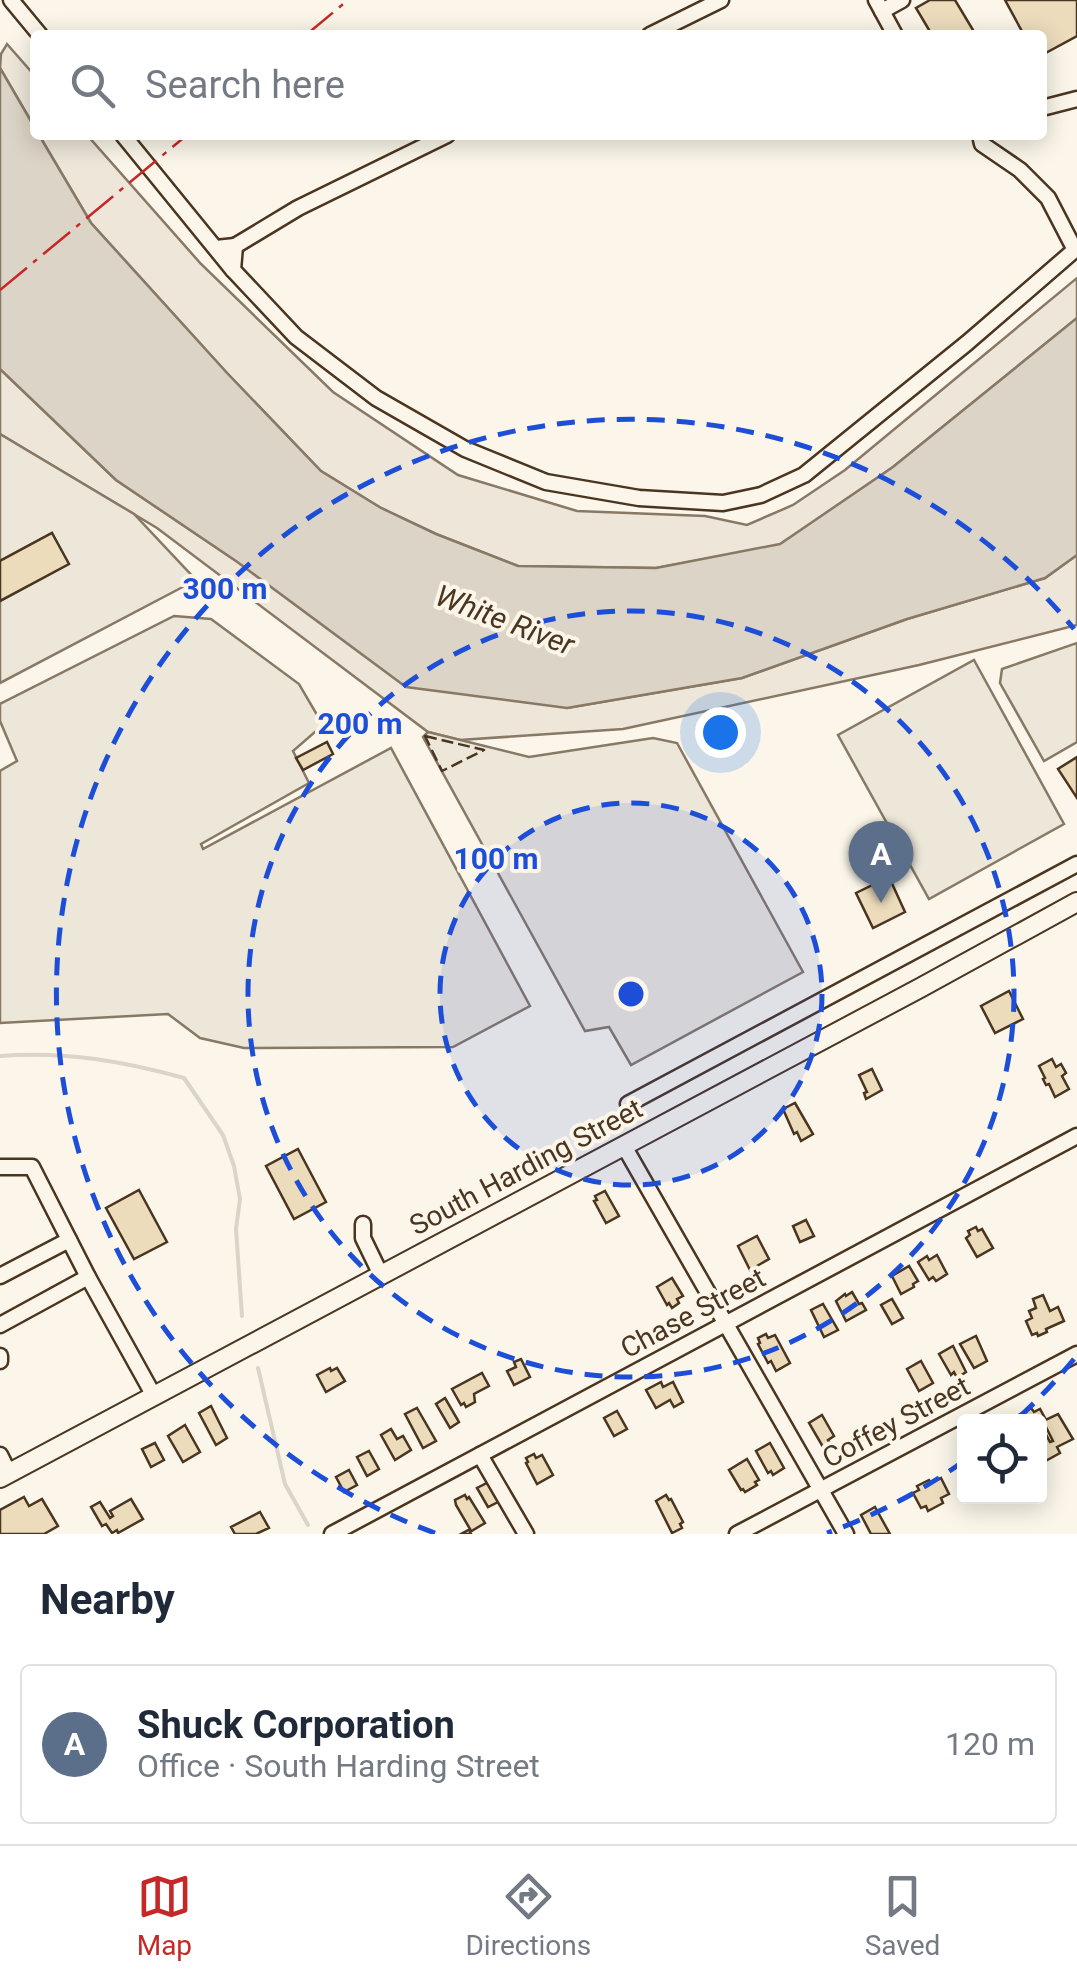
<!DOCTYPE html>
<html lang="en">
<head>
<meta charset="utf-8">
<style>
  :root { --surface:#fff; --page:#f6f6f7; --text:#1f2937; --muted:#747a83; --line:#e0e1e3; --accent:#c62828 }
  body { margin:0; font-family:Roboto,sans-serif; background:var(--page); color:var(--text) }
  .controls { position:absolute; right:30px; bottom:30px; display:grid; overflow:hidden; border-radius:10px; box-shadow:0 5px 25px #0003 }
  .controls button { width:90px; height:90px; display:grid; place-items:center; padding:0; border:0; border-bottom:2px solid var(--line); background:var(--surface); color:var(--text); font:50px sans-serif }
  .you { position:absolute; left:720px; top:732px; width:35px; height:35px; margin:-25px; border:8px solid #fff; border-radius:50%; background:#1a73e8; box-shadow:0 0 0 15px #1a73e833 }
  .badge { display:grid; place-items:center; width:65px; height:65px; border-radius:50%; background:var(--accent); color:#fff; font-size:32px; font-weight:700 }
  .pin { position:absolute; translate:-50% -82px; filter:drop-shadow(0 2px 5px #0008) }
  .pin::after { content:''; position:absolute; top:52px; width:35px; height:30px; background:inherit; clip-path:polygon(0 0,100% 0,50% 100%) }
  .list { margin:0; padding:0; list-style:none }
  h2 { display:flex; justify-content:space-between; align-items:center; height:130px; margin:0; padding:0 40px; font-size:42px }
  h2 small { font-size:32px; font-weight:400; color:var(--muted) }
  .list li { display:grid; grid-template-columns:65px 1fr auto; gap:30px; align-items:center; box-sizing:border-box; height:160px; margin:0 20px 20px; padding:0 20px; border:2px solid var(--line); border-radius:10px }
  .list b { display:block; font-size:38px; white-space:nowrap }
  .list p { margin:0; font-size:32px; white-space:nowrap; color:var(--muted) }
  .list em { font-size:32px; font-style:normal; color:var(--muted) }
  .icon { flex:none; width:55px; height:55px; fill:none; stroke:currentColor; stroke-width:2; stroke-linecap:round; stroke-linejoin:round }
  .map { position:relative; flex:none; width:1077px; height:1534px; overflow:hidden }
  .search { position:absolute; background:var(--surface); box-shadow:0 5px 25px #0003; left:30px; right:30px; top:30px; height:110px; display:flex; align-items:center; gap:25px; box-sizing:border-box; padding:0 35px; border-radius:10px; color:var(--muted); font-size:38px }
  .sheet { height:310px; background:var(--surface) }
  nav { display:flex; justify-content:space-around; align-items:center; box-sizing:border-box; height:140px; border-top:2px solid var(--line); background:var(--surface); font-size:28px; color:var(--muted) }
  nav a { display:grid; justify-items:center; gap:5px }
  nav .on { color:var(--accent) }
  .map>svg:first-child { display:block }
  .green { fill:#ede6d9; stroke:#887966; stroke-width:2.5 }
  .parking { fill:#ede7d9; stroke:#887966; stroke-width:2.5 }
  .water { fill:#dcd4c6; stroke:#887966; stroke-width:2.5 }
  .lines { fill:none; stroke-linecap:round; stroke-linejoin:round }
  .stream { stroke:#dcd4c6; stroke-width:4 }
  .building { fill:#ecdcbc; stroke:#4a3520; stroke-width:2.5 }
  .minor-casing { stroke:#4a3520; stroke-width:19 }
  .major-casing { stroke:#4a3520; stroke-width:22 }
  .minor { stroke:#fbf6e9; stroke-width:14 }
  .major { stroke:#fbf6e9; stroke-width:18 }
  .fence { stroke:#4a3520; stroke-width:2.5; stroke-dasharray:12 5; stroke-linecap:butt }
  .power { stroke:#c62828; stroke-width:2.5; stroke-dasharray:35 8 5 8; stroke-linecap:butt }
  .ring { fill:none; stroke:#1d4ed8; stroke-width:5; stroke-dasharray:18 12 }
  .labels { text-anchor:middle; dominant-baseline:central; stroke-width:8; stroke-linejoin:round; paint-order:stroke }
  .street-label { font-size:28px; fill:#4a3520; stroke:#fbf6e9 }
  .water-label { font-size:30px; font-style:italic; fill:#4a3520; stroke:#fbf6e9 }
  .centre { fill:#1d4ed8; stroke:#fbf6e9; stroke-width:5 }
  .ring-label { font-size:30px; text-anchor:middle; font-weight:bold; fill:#1d4ed8; stroke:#fbf6e9; stroke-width:8; stroke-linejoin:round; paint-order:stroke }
</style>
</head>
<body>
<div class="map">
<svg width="1077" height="1534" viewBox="0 0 1077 1534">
  <rect width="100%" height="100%" fill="#fbf6e9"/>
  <g class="green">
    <polygon points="7,44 35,76 35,128 0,68 1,54"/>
    <polygon points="39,135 87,135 201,264 333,392 458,475 577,511 705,516 747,525 793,505 845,470 1077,278 1077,318 893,467 780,545 656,568 518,566 436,534 381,508 321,471 227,373 91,223"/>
    <polygon points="0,369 116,480 236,561 567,708 742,678 907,619 1045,578 1077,555 1077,625 919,665 623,729 460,740 428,732 157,528 0,434"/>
  </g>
  <g class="parking">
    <polygon points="0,434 134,514 196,580 0,683 0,601 68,564 52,533 0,561"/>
    <polygon points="174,616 211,619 299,684 323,725 293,751 309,783 201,844 203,849 391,748 530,1006 453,1047 244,1048 200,1038 168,1014 0,1023 0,771 17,761 0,721 0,704"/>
    <polygon points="1077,643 1077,742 1044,761 1000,683 1002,669"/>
    <polygon points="974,660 1064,824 929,899 838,735"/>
    <polygon points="428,732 529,757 653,738 677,743 803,972 631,1065 609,1027 585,1031 423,737"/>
  </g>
  <polygon class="water" points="0,68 35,128 35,135 39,135 91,223 227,373 321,471 381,508 436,534 518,566 656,568 780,544 893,467 1077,318 1077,555 1045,578 907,619 742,678 567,708 406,687 236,561 116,480 0,369"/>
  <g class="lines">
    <g class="stream">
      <path d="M0 1056C64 1051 123 1061 184 1078L223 1135 234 1166 240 1199 236 1229 242 1316"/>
      <polyline points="258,1368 285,1484 308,1525"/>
    </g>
  </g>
  <g class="building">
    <polygon points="930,0 955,0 976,35 932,35 916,8"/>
    <polygon points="1005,0 1077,0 1077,36 1042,55 1042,35 1024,35"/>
    <polygon points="52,533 69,564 0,601 0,561"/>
    <polygon points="327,742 333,754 303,770 296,758"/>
    <polygon points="1077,757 1077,798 1058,769"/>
    <polygon points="889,877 905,912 873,928 856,893"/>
    <polygon points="1009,991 1023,1019 995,1033 981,1006"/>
    <polygon points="1052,1059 1056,1067 1061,1064 1066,1073 1062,1076 1069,1089 1055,1097 1049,1084 1046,1085 1043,1079 1045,1078 1039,1066"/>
    <polygon points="872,1069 882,1090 866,1099 864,1093 867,1092 859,1075"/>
    <polygon points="795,1103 813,1134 801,1141 797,1132 794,1134 783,1109"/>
    <polygon points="298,1149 326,1202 294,1219 266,1166"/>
    <polygon points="139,1190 167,1242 134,1259 106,1208"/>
    <polygon points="605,1191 619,1216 606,1223 594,1201 597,1200 595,1196"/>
    <polygon points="806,1220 814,1236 800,1242 793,1226"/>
    <polygon points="976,1227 978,1231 982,1229 993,1248 977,1257 966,1238 970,1235 968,1231"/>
    <polygon points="757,1236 769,1259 750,1270 738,1246"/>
    <polygon points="937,1255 947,1274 936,1281 933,1277 929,1280 918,1262 927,1256 929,1260"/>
    <polygon points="909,1266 918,1281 913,1284 914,1287 901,1294 892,1276"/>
    <polygon points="672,1278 683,1296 677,1299 679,1303 672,1308 669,1303 667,1305 657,1287"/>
    <polygon points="852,1292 859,1304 862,1303 866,1310 846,1321 836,1301 845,1294 846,1296"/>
    <polygon points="1043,1295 1050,1311 1058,1307 1064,1321 1046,1329 1047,1332 1038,1336 1037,1333 1032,1335 1026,1321 1032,1318 1029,1311 1036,1308 1033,1299"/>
    <polygon points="892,1299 903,1318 892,1324 881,1305"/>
    <polygon points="823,1304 838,1330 824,1337 811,1310"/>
    <polygon points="766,1334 768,1338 775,1335 790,1363 776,1371 771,1361 768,1363 758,1344 760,1343 758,1338"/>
    <polygon points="976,1336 987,1361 974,1368 960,1344"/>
    <polygon points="953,1346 966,1372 957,1378 954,1372 951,1375 939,1354"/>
    <polygon points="521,1359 530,1377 514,1385 507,1371 516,1367 514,1362"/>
    <polygon points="921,1361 933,1383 919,1391 907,1369"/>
    <polygon points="330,1368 331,1371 337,1368 345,1381 326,1392 317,1375"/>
    <polygon points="482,1373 489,1386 474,1394 475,1402 466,1407 464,1403 461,1405 452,1389"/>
    <polygon points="661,1382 663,1387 673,1382 683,1402 674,1407 670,1400 656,1408 646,1390"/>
    <polygon points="445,1398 459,1422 450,1428 436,1404"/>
    <polygon points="211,1406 227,1438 216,1445 199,1413"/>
    <polygon points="417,1408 436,1441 423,1448 405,1414"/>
    <polygon points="1031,1408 1034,1412 1040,1409 1046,1420 1040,1423 1006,1422"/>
    <polygon points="617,1411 627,1429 614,1436 604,1418"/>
    <polygon points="1058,1414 1073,1439 1057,1447 1060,1453 1040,1464 1040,1423 1050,1442 1053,1441 1043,1421"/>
    <polygon points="822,1415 834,1436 828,1440 830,1443 823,1447 809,1423"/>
    <polygon points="185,1425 200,1452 183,1462 168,1436"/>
    <polygon points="391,1429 397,1439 403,1436 411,1450 395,1460 381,1435"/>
    <polygon points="155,1443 164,1460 151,1467 142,1449"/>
    <polygon points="770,1443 784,1468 773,1475 771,1471 768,1473 756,1451"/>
    <polygon points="369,1451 379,1469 367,1476 357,1457"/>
    <polygon points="534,1454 536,1458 542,1455 553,1475 537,1484 526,1463 528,1462 526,1458"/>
    <polygon points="747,1459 759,1480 755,1482 757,1485 745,1492 743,1489 741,1490 729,1470"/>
    <polygon points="349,1470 357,1485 344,1492 336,1477"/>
    <polygon points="941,1478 949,1494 941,1498 943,1503 928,1511 926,1506 921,1508 913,1493 919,1490 917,1486 929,1480 931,1483"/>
    <polygon points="489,1482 500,1501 488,1507 477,1488"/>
    <polygon points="465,1495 467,1499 469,1497 485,1523 470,1532 471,1534 461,1534 470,1529 456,1505 455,1500"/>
    <polygon points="666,1495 669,1500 671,1499 683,1522 680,1524 682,1528 672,1533 656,1501"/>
    <polygon points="24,1497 29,1506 42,1499 58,1526 44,1534 0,1534 0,1510"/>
    <polygon points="131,1499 143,1519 118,1533 117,1530 112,1533 106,1524 102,1526 91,1507 100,1502 110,1518 113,1516 110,1511"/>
    <polygon points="875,1507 890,1534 871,1534 861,1515"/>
    <polygon points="260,1512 269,1528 256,1534 235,1534 231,1527"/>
  </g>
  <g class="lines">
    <defs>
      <g id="minor">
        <polyline points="11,0 40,35"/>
        <polyline points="876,0 895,35"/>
        <polyline points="882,11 902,0"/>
        <polyline points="650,35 721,0"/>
        <polyline points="1042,108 1077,99"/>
        <polyline points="123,135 233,270 235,246 216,248"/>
        <polyline points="980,135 982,144 1020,170 1048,198 1075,250"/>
        <polyline points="235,246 298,208 447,135"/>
        <polyline points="233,270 296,337 376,398 465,449 546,482 639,498 723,503 761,495 804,475 967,343 1077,248"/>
        <polyline points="628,1104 1077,864"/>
        <polyline points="624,1146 846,1534"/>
        <polyline points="0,1167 32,1167 88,1277 154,1396"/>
        <polyline points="363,1224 363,1238 381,1275"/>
        <polyline points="0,1276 69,1240"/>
        <polyline points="0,1325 88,1277"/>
        <polyline points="0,1356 0,1361"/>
        <polyline points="0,1455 9,1473"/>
        <polyline points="480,1455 526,1534"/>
        <polyline points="332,1534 1077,1136"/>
        <polyline points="737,1534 1077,1354"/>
      </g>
      <polyline id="major" points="0,1478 920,988 1077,902"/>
    </defs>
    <use href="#minor" class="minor-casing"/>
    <use href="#major" class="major-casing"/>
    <use href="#minor" class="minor"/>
    <use href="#major" class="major"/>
    <polygon class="fence" points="425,736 484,750 442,771"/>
    <g class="power">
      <polyline points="306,35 348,0"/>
      <polyline points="0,290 187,135"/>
    </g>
  </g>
  <circle cx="631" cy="994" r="191" fill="#1d4ed8" fill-opacity=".12"/>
  <g class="ring">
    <circle cx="631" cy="994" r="191"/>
    <circle cx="631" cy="994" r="383"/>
    <path d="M1074 1359A574 574 0 0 1 1015 1421M964 1461A574 574 0 0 1 827 1533M435 1533A574 574 0 1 1 1074 629"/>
  </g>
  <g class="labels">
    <g class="street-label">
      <text transform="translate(526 1167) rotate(-28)">South Harding Street</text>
      <text transform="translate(693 1313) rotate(-28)">Chase Street</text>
      <text transform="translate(896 1422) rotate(-28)">Coffey Street</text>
    </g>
    <g class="water-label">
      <text transform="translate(505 620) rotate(21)">White River</text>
    </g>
  </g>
  <circle cx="631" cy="994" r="15" class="centre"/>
  <g class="ring-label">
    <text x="225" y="599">300 m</text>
    <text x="360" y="734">200 m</text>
    <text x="496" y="869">100 m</text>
  </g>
</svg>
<div class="controls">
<button><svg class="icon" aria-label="locate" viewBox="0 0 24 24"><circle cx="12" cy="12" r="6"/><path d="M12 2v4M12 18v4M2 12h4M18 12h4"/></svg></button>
</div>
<div class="you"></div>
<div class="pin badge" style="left:881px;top:903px;background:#5c6f8a">A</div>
<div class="search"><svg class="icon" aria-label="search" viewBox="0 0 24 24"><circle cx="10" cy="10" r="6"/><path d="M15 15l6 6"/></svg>Search here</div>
</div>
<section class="sheet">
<h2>Nearby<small></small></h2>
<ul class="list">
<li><span class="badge" style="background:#5c6f8a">A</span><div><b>Shuck Corporation</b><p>Office · South Harding Street</p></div><em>120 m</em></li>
</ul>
</section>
<nav>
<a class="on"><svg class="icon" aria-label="map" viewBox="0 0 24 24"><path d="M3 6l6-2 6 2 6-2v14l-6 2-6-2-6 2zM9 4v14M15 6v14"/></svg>Map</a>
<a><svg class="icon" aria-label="directions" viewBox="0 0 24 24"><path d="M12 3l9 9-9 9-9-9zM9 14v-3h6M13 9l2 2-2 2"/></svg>Directions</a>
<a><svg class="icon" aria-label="saved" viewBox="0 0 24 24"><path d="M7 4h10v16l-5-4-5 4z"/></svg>Saved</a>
</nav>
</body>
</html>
